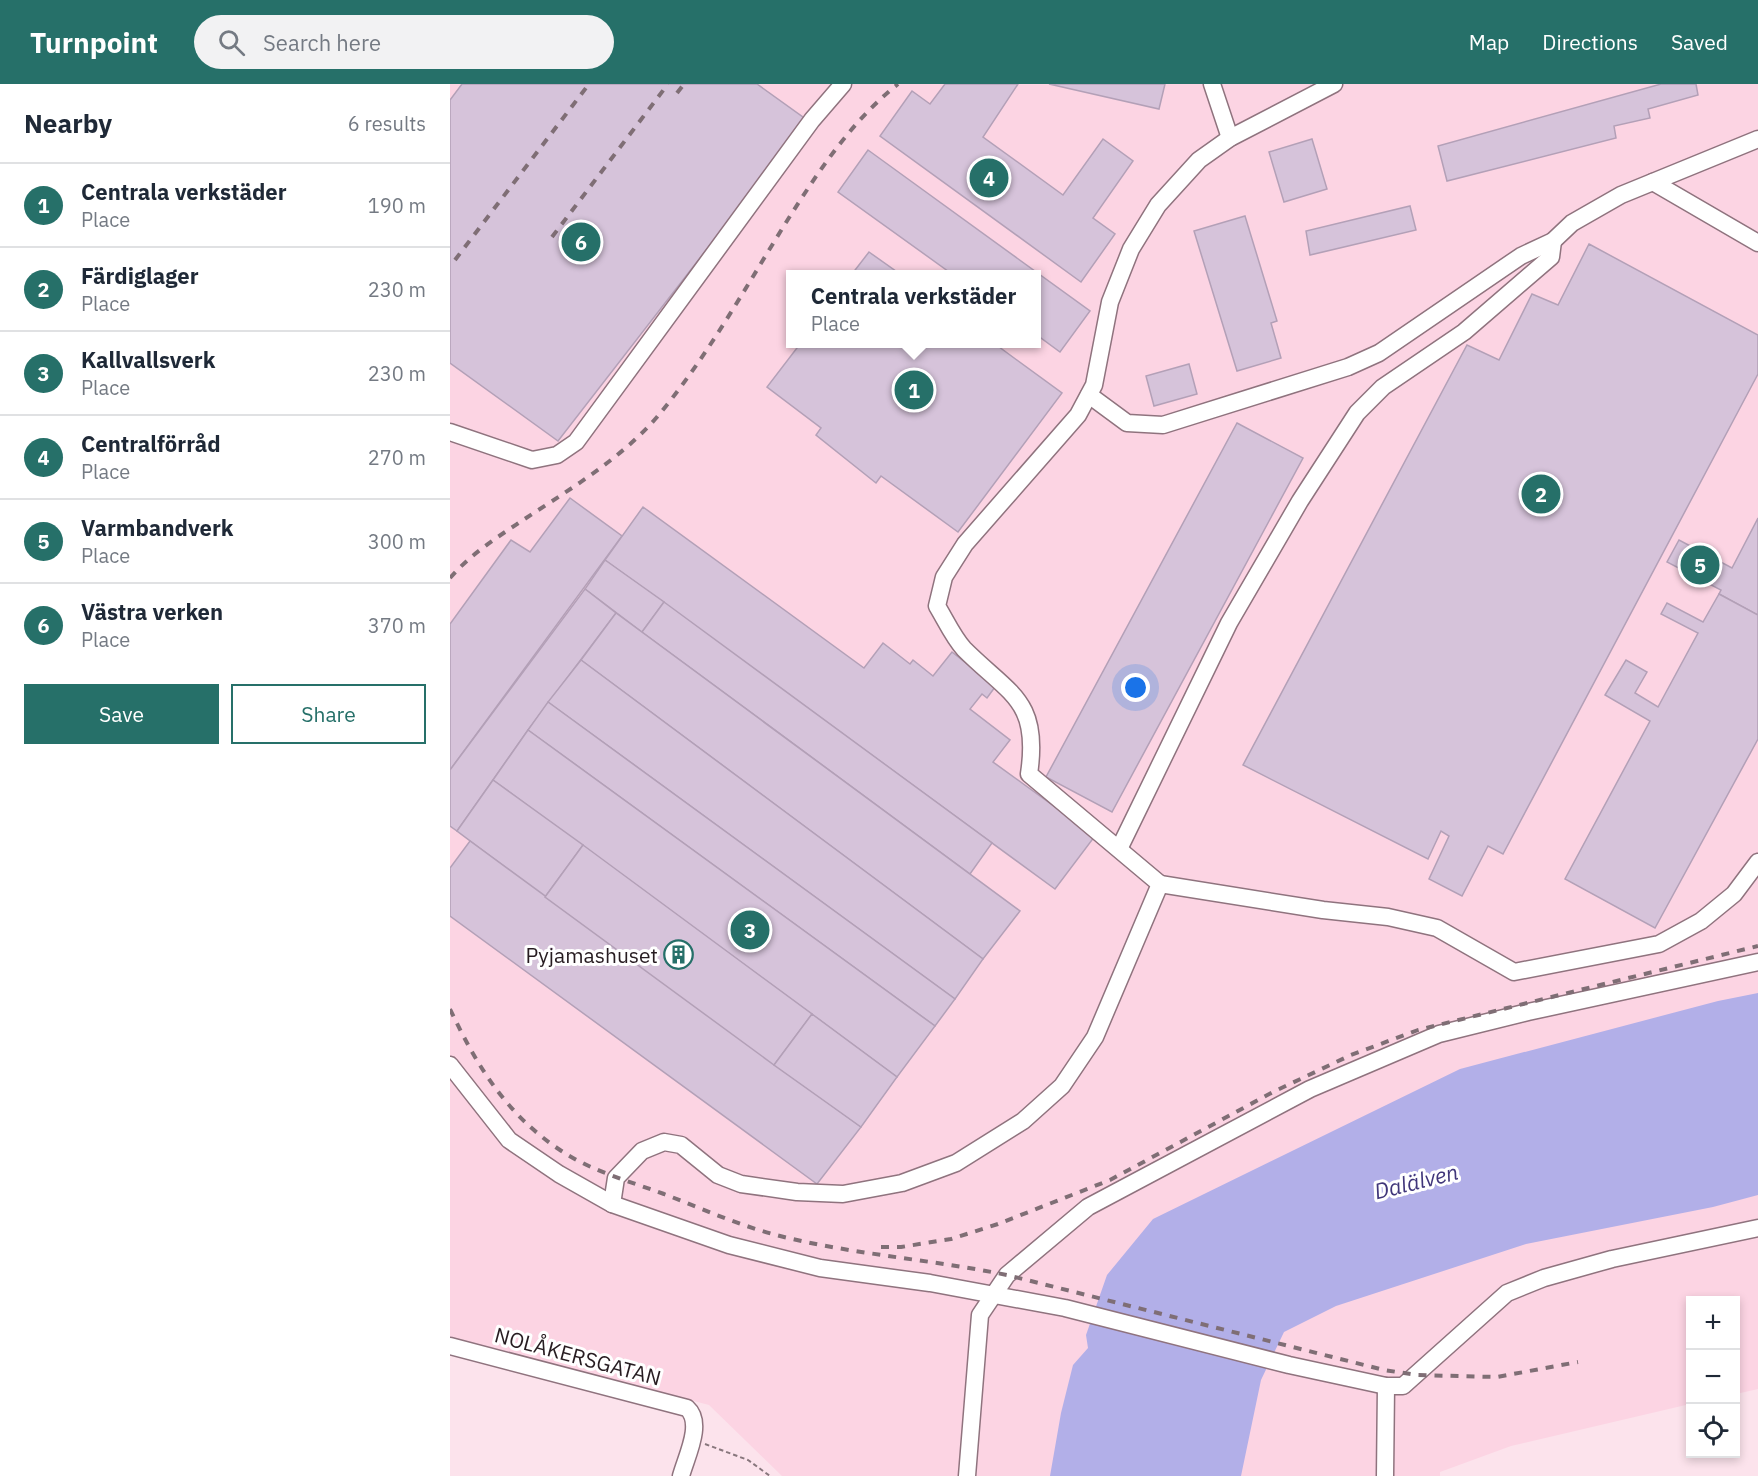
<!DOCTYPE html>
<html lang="en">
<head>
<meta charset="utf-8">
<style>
  :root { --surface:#fff; --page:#f2f2f3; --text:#1f2937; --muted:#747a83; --line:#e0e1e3; --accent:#267069 }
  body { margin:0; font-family:"IBM Plex Sans",sans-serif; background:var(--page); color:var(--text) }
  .controls { position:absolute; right:18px; bottom:18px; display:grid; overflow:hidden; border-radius:0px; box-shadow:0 3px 9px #0003 }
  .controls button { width:54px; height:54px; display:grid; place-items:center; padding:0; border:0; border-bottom:2px solid var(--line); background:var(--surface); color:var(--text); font:30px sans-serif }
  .you { position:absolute; left:686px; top:604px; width:21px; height:21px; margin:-15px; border:4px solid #fff; border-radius:50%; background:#1a73e8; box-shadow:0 0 0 9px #1a73e833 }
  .badge { display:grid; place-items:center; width:39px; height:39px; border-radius:50%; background:var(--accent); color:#fff; font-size:20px; font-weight:700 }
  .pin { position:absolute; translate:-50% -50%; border:3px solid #fff; box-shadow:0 2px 6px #0006 }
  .popup { position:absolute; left:336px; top:186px; width:255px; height:78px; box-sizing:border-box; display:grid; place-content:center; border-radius:0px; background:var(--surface); filter:drop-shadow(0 2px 4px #0005); font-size:20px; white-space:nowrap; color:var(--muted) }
  .popup b { font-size:22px; color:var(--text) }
  .popup::after { content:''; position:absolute; left:50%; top:100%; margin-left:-12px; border:12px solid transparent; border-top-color:var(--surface) }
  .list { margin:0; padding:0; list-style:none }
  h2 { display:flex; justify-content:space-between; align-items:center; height:78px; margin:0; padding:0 24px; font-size:26px }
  h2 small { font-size:20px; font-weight:400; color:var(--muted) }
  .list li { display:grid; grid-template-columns:39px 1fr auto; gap:18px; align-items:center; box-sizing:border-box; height:84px; padding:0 24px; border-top:2px solid var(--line) }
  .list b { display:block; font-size:22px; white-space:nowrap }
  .list p { margin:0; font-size:20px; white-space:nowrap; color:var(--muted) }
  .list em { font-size:20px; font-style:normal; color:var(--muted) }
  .actions { display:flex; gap:12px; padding:18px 24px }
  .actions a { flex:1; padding:14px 0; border:2px solid var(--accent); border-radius:0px; text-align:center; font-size:21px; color:var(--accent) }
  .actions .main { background:var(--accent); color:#fff }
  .icon { flex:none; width:33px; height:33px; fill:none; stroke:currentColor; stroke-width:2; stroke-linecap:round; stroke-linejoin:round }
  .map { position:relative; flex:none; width:1308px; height:1392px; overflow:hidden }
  header { display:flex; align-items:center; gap:36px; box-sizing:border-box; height:84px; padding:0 30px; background:var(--accent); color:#fff }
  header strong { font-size:28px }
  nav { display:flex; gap:33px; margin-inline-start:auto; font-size:21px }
  .search { width:420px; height:54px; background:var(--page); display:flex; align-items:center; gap:15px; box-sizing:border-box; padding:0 21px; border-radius:33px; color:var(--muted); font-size:22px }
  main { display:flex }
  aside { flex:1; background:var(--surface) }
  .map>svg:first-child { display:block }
  .built { fill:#fcd4e3; fill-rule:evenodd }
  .water { fill:#b2afe8 }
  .building { fill:#d6c3da; stroke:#b3a0b7; stroke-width:1.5 }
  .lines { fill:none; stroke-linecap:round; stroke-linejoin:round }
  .minor-casing { stroke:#8f737e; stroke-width:19 }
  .path { stroke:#88777d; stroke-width:2; stroke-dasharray:4.5 3; stroke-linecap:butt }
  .minor { stroke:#fff; stroke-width:16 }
  .rail { stroke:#7f6e75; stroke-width:4; stroke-dasharray:8 8; stroke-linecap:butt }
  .labels { text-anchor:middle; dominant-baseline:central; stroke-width:6; stroke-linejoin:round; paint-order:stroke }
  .poi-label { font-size:21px; fill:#271c21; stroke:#fff; text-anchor:end }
  .street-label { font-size:21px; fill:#271c21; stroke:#fff }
  .water-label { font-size:22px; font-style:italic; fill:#40367a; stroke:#fff }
</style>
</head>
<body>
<header>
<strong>Turnpoint</strong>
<div class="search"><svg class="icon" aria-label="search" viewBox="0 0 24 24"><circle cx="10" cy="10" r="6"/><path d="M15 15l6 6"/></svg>Search here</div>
<nav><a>Map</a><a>Directions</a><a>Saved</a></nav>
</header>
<main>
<aside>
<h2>Nearby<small>6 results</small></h2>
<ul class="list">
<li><span class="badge">1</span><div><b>Centrala verkstäder</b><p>Place</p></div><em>190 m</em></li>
<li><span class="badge">2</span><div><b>Färdiglager</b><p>Place</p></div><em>230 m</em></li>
<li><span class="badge">3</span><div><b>Kallvallsverk</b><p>Place</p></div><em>230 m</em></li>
<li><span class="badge">4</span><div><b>Centralförråd</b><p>Place</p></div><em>270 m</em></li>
<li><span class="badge">5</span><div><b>Varmbandverk</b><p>Place</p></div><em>300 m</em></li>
<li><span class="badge">6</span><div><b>Västra verken</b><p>Place</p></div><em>370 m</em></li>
</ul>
<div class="actions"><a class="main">Save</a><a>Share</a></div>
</aside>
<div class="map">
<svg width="1308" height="1392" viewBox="0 0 1308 1392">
  <rect width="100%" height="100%" fill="#fce3ec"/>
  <path class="built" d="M0 0H1308V1305L1286 1310V1216H1240V1320L1061 1362 990 1388V1392H332L259 1321 0 1254ZM341 190H587V260H341Z"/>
  <polygon class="water" points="1308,909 1308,1111 1263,1123 1076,1160 886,1222 834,1248 811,1296 791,1392 600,1392 611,1329 623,1281 638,1264 636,1251 657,1191 703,1135 1010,985 1268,917"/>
  <g class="building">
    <polygon points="12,0 307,0 357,36 108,357 0,279 0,16"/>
    <polygon points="495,0 568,0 533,53 613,111 653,55 683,77 643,134 665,150 631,198 430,52 462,7 480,20"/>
    <polygon points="599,0 715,0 709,25"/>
    <polygon points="1211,0 1246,0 1248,11 1198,25 1200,34 1164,42 1166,54 997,97 988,62"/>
    <polygon points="862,55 877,105 834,118 819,68"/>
    <polygon points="418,66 640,227 610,268 587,251 587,190 502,190 388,108"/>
    <polygon points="960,122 966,146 860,171 856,147"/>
    <polygon points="795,132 827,237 821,239 831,274 787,287 744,147"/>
    <polygon points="1139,160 1308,251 1308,290 1053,770 1038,762 1012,812 979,795 999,752 991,747 978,775 793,681 1017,261 1049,276 1082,210 1108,221"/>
    <polygon points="419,168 450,190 402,190"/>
    <polygon points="350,260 545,260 612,309 508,448 431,392 426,399 366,351 371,344 317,303"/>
    <polygon points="739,280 747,310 704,322 696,292"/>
    <polygon points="787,339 853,374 662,728 596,693"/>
    <polygon points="120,414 172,452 0,686 0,540 61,456 80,468"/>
    <polygon points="193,423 414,584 433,559 460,580 463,576 483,592 502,568 541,599 545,603 537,614 532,610 520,625 560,656 543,678 645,752 605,805 155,476"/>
    <polygon points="1308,434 1308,531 1269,510 1271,506 1217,478 1229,456 1282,484"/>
    <polygon points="155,476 214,518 192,548 135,505"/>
    <polygon points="135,505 166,529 78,646 7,747 0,742 0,686"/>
    <polygon points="1269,510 1308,531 1308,655 1205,844 1115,795 1200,637 1155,611 1176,576 1197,588 1185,609 1208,623 1248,549 1211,530 1217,519 1253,538"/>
    <polygon points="214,518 542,759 520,790 192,548"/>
    <polygon points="166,529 570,827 533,875 131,576"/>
    <polygon points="131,576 533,875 505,915 98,618"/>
    <polygon points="98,618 505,915 485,942 78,646"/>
    <polygon points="78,646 485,942 447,993 43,696"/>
    <polygon points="43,696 133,761 95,813 7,747"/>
    <polygon points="20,757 411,1043 367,1100 0,832 0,784"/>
    <polygon points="133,761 362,930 324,981 95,813"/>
    <polygon points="362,930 447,993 411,1043 324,981"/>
  </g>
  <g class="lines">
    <defs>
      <g id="minor">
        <polyline points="762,0 780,54"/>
        <polyline points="1203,98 1308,159"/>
        <polyline points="639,311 677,339 713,341 898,283 929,269 1071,172 1103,157 1122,139 1171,111 1308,55"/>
        <polyline points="0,348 82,376 107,371 126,358 362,36 393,0"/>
        <polyline points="669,765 779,539 850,417 907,329 933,303 1014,248 1101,173 1103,157"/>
        <polyline points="710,800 873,826 938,833 987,844 1064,888 1209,860 1251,837 1284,810 1308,778"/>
        <polyline points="0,981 59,1056 109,1090 162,1120 279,1161 370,1184 480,1199 615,1224 839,1281 936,1302 953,1302 1057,1209 1094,1194 1162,1175 1308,1144"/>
        <path d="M162 1120 166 1094 192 1067 214 1058 231 1061 268 1091 291 1100 347 1108 393 1110 452 1099 506 1079 573 1037 612 1002 645 953 710 800 579 690C590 616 560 611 514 565 503 553 495 535 487 522L494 493 515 460 628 331 644 301 660 218 681 165 708 121 749 76 780 54 884 0"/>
        <path d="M0 1262 237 1324C254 1339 236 1373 231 1392"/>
        <polyline points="517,1392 530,1231 557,1191 638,1123 860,1005 989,950 1078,928 1308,878"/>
        <polyline points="935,1392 936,1302"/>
      </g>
    </defs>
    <use href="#minor" class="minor-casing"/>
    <polyline class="path" points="255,1360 298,1376 320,1392"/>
    <use href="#minor" class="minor"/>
    <g class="rail">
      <polyline points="227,9 234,0"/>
      <polyline points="102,153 218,0"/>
      <polyline points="5,176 139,0"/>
      <path d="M0 494C19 472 43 456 67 440 115 408 169 377 207 333 259 271 299 197 342 129 372 82 404 35 448 0"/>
      <path d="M0 925C27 982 56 1030 110 1066 141 1087 179 1097 214 1110 255 1126 295 1144 338 1154 410 1171 484 1176 557 1191L934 1286 967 1291 1047 1293 1128 1278"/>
      <polyline points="431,1163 451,1163 501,1155 548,1140 660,1096 823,1008 901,971 968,946 1308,862"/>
    </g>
  </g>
  <defs>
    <symbol id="building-ring" viewBox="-11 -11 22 22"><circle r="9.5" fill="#fff" stroke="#267069" stroke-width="1.5"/><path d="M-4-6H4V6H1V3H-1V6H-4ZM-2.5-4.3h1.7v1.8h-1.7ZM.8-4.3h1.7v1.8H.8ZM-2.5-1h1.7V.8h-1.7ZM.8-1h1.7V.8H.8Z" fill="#267069"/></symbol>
  </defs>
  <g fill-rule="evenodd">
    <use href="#building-ring" x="212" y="854" width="33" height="33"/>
  </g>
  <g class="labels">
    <g class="poi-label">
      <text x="208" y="871">Pyjamashuset</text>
    </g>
    <g class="street-label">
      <text transform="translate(128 1272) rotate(15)">NOLÅKERSGATAN</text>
    </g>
    <g class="water-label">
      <text transform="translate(966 1097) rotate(-14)">Dalälven</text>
    </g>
  </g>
</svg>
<div class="controls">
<button>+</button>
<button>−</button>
<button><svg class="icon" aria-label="locate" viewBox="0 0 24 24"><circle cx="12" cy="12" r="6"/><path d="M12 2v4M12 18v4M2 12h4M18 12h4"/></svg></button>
</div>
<div class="you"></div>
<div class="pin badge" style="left:464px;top:306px">1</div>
<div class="popup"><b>Centrala verkstäder</b>Place</div>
<div class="pin badge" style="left:1091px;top:410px">2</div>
<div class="pin badge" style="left:300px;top:846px">3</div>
<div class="pin badge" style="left:539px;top:94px">4</div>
<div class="pin badge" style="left:1250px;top:481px">5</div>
<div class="pin badge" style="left:131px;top:158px">6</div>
</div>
</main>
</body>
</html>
